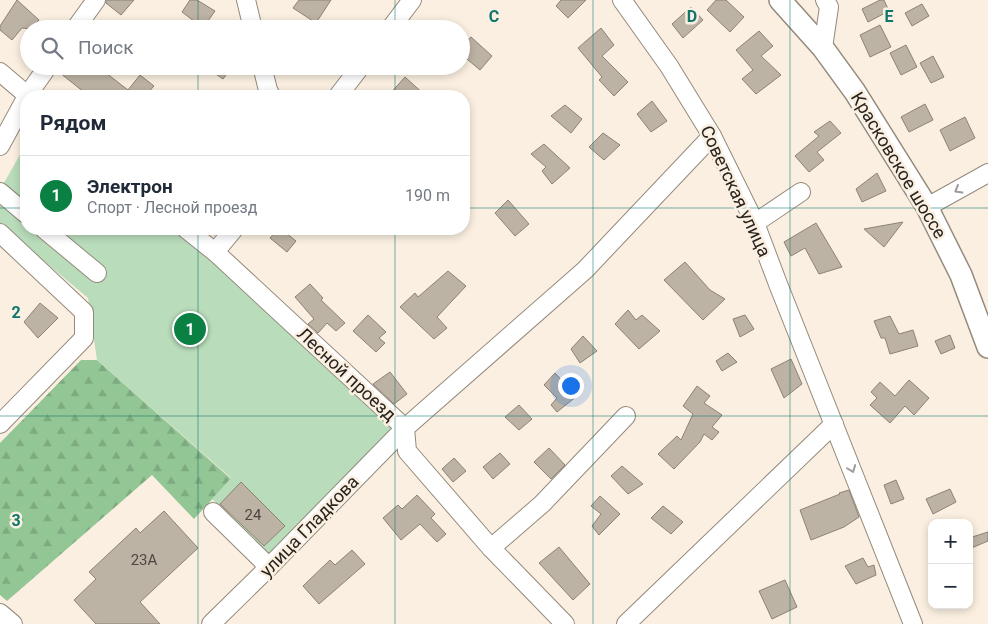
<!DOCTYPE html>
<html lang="ru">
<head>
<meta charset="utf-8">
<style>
  :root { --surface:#fff; --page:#f6f6f7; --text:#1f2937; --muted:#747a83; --line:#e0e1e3; --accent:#0b8043 }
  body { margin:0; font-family:Roboto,sans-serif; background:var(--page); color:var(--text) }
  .controls { position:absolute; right:15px; bottom:15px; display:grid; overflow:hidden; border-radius:10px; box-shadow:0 2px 8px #0003 }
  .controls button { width:45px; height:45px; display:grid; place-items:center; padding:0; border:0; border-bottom:1px solid var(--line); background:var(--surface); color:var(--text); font:25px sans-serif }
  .you { position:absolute; left:570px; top:385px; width:18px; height:18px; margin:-12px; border:4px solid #fff; border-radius:50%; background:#1a73e8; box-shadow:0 0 0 8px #1a73e833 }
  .badge { display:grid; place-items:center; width:32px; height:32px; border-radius:50%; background:var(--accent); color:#fff; font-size:16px; font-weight:700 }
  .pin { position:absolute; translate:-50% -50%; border:2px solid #fff; box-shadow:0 1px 5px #0006 }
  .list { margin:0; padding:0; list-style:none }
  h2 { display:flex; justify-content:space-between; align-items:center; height:65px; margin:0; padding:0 20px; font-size:21px }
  h2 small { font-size:16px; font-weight:400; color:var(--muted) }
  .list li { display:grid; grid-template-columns:32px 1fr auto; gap:15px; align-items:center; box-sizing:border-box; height:80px; padding:0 20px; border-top:1px solid var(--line) }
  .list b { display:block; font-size:19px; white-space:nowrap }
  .list p { margin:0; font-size:16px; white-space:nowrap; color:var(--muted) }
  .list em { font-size:16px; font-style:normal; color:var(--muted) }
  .icon { flex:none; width:28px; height:28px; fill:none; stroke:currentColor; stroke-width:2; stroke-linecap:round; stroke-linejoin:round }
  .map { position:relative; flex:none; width:988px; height:624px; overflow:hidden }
  .search { position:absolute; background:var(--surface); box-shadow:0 2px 8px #0003; left:20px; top:20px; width:450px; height:55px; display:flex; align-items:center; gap:12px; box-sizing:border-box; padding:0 18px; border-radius:28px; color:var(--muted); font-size:19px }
  .panel { position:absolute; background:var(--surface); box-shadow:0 2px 8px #0003; left:20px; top:90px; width:450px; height:145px; border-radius:20px }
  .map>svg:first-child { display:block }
  .forest { fill:url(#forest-firs) }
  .garden { fill:#b9dcbb }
  .building { fill:#bdb3a4; stroke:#8d8375 }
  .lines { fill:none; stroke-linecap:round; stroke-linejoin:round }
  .minor-casing { stroke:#948a7c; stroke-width:20 }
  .major-casing { stroke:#948a7c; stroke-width:24 }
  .minor { stroke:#fff; stroke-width:18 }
  .major { stroke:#fff; stroke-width:21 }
  .oneway { stroke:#9e9c9a }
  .grid { fill:none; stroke:#0f766e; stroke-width:1; stroke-opacity:0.55 }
  .labels { text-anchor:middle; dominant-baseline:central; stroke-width:5; stroke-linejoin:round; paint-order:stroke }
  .number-label { font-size:15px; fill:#4c4740 }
  .street-label { font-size:18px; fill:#27231e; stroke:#faefe0 }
  .grid-label { font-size:16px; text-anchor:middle; font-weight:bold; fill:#0f766e; stroke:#faefe0; stroke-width:5; stroke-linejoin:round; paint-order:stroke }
</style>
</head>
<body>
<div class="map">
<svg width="988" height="624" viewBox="0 0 988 624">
  <defs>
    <pattern id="forest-firs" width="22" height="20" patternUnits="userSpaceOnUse" patternTransform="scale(1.25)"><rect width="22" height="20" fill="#92c695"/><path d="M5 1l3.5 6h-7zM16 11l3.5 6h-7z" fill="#7eaa80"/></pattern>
  </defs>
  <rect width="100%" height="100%" fill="#faefe0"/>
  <polygon class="forest" points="81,360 97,360 231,479 194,519 152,475 7,601 0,595 0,443"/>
  <polygon class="garden" points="26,144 26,229 172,229 213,259 396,431 270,555 212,499 231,478 97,360 88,298 0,224 0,190"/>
  <g class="building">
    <polygon points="17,0 39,20 32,29 22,28 12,40 0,30 0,26"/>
    <polygon points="106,0 134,0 121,15 106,3"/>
    <polygon points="190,0 197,0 215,11 203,28 182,12"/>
    <polygon points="299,0 331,0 316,23 293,8"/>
    <polygon points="561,0 586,0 568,18 556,6"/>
    <polygon points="716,0 726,0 744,17 730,32 707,10"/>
    <polygon points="880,0 884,0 889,11 868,22 862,9"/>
    <polygon points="922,4 929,16 912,26 905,13"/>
    <polygon points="691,7 703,20 683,38 672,24"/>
    <polygon points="880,25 891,47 870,57 860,35"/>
    <polygon points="601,28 614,45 602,56 628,82 614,96 599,80 602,77 578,48"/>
    <polygon points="759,31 773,46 761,56 781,75 756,94 742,79 753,70 736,50"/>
    <polygon points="471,37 492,56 480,70 461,54 461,47"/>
    <polygon points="906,45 917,67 901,75 890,53"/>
    <polygon points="933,56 944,77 931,83 920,63"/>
    <polygon points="65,66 97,66 128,90 140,75 154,86 145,96 89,96 60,73"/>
    <polygon points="204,66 233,66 223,79"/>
    <polygon points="405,77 426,96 388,96"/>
    <polygon points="652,101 667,121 651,132 637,114"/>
    <polygon points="925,104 933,120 909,132 901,117"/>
    <polygon points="565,105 582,119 571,133 551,116"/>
    <polygon points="965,117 975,138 950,151 940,130"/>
    <polygon points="830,121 841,133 817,152 824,160 809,172 795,156 819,136 814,132"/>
    <polygon points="603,133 620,145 604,160 589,147"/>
    <polygon points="544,144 570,168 552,184 542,171 546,167 531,154"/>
    <polygon points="877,173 886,191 862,202 856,189"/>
    <polygon points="508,200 529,224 515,236 495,213"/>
    <polygon points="903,222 884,247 864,229"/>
    <polygon points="816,223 842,267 819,274 805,248 791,256 784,242"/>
    <polygon points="278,229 281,229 296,241 287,252 270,238"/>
    <polygon points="685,262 710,290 725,299 703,320 664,280"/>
    <polygon points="448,271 466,286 437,317 447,328 434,339 400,307 415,293 418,297"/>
    <polygon points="310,284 323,298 321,300 345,323 336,331 327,323 318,333 308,324 314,319 295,297"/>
    <polygon points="40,303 58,318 38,338 24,322"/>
    <polygon points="628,310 636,320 642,315 660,331 639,349 615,324"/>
    <polygon points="368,315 386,332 379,338 385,343 376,352 353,331"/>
    <polygon points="745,315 754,329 740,337 733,319"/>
    <polygon points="890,316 899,334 913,330 918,346 890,354 885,338 881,338 874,321"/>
    <polygon points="950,335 955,348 941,354 935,341"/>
    <polygon points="583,336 597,351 580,363 571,349"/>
    <polygon points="728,353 737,362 722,371 716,361"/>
    <polygon points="791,359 802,384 784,398 771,369"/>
    <polygon points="390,372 407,394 394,404 373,384"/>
    <polygon points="555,373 577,396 557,412 551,405 557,398 544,385"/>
    <polygon points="909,380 929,398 914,415 905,406 890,423 870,405 877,398 871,392 880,382 895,396"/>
    <polygon points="697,386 710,396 704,403 722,415 712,427 719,432 712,440 704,434 700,442 674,469 658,454 677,436 681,440 693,414 683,406"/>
    <polygon points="519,405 532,419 519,430 505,417"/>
    <polygon points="549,448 565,465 551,479 534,462"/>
    <polygon points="500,453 510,464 493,479 483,467"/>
    <polygon points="454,458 466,471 453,482 442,469"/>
    <polygon points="622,466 643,484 628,494 611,476"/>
    <polygon points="896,480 904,499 891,504 884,485"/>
    <polygon points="241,482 285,526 264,546 220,504"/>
    <polygon points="950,489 956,502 933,514 926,499"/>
    <polygon points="849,490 859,517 844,527 811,540 800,510 840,494 839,493"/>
    <polygon points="417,495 435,514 431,518 446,534 437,542 420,524 401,540 383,518 398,505 402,509"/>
    <polygon points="600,496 620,514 599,535 592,526 601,514 591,506"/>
    <polygon points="663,506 683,522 671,534 651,518"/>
    <polygon points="164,511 198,548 140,602 160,624 96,624 74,600 96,579 89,572 136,528 140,533"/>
    <polygon points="988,532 988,541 969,549 969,538"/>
    <polygon points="559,547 590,584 573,600 539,563"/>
    <polygon points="352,550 365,564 319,604 303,586 330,560 335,565"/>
    <polygon points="863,558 868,567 874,565 876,575 856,584 845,566"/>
    <polygon points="785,580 797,607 772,619 759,591"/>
  </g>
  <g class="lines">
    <defs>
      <g id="minor">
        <polyline points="246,0 253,29"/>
        <polyline points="622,0 669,66 712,136 755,223 778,284 913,624"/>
        <polyline points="75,29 96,0"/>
        <polyline points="390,29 412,0"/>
        <polyline points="823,48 829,7 825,0"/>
        <polyline points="262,66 268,90 271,96"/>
        <polyline points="0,72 27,95"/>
        <polyline points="27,96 48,66"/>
        <polyline points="338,96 361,66"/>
        <polyline points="0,146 26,98"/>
        <polyline points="0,192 26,214"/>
        <polyline points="927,207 988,173"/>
        <polyline points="755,223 801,192"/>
        <polyline points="44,229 97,273"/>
        <polyline points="186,229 215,252 405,428 407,451 491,548 565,624"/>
        <polyline points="0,233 84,312 84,338 0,424"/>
        <polyline points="215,252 234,229"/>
        <polyline points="213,512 269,567"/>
        <polyline points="491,548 542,504 626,416"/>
        <polyline points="0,613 13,624"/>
        <polyline points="211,624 269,567 405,428 585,270 712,136"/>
        <polyline points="626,624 834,424"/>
      </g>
      <polyline id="major" points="780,0 823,48 855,92 927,207 961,275 988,347"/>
    </defs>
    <use href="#minor" class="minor-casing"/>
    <use href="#major" class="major-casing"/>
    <use href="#minor" class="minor"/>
    <use href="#major" class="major"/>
  </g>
  <defs><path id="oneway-chevron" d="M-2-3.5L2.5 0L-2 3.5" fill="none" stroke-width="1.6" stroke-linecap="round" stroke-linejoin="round" transform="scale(1.25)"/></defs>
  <g class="oneway">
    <use href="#oneway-chevron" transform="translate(958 190) rotate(150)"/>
    <use href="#oneway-chevron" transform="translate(852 469) rotate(69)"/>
  </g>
  <path class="grid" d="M198 0V29M395 0V29M593 0V624M790 0V624M198 66V96M395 66V96M0 208H26M464 208H988M198 229V624M395 229V624M0 416H988"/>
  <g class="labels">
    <g class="number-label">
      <text x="253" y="515">24</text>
      <text x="144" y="560">23А</text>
    </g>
    <g class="street-label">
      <text transform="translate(899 165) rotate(59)">Красковское шоссе</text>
      <text transform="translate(736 191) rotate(65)">Советская улица</text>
      <text transform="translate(347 374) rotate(43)">Лесной проезд</text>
      <text transform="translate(309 526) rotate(-46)">улица Гладкова</text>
    </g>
  </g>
  <g class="grid-label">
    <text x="494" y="22">C</text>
    <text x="692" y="22">D</text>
    <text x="889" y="22">E</text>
    <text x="16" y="318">2</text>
    <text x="16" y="526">3</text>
  </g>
</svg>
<div class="controls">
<button>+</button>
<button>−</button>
</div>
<div class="you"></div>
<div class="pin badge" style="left:190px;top:329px">1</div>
<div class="search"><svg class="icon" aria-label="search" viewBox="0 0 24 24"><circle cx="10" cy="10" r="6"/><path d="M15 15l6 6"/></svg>Поиск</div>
<section class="panel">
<h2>Рядом<small></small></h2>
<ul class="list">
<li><span class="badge">1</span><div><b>Электрон</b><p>Спорт · Лесной проезд</p></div><em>190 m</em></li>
</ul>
</section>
</div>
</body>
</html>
